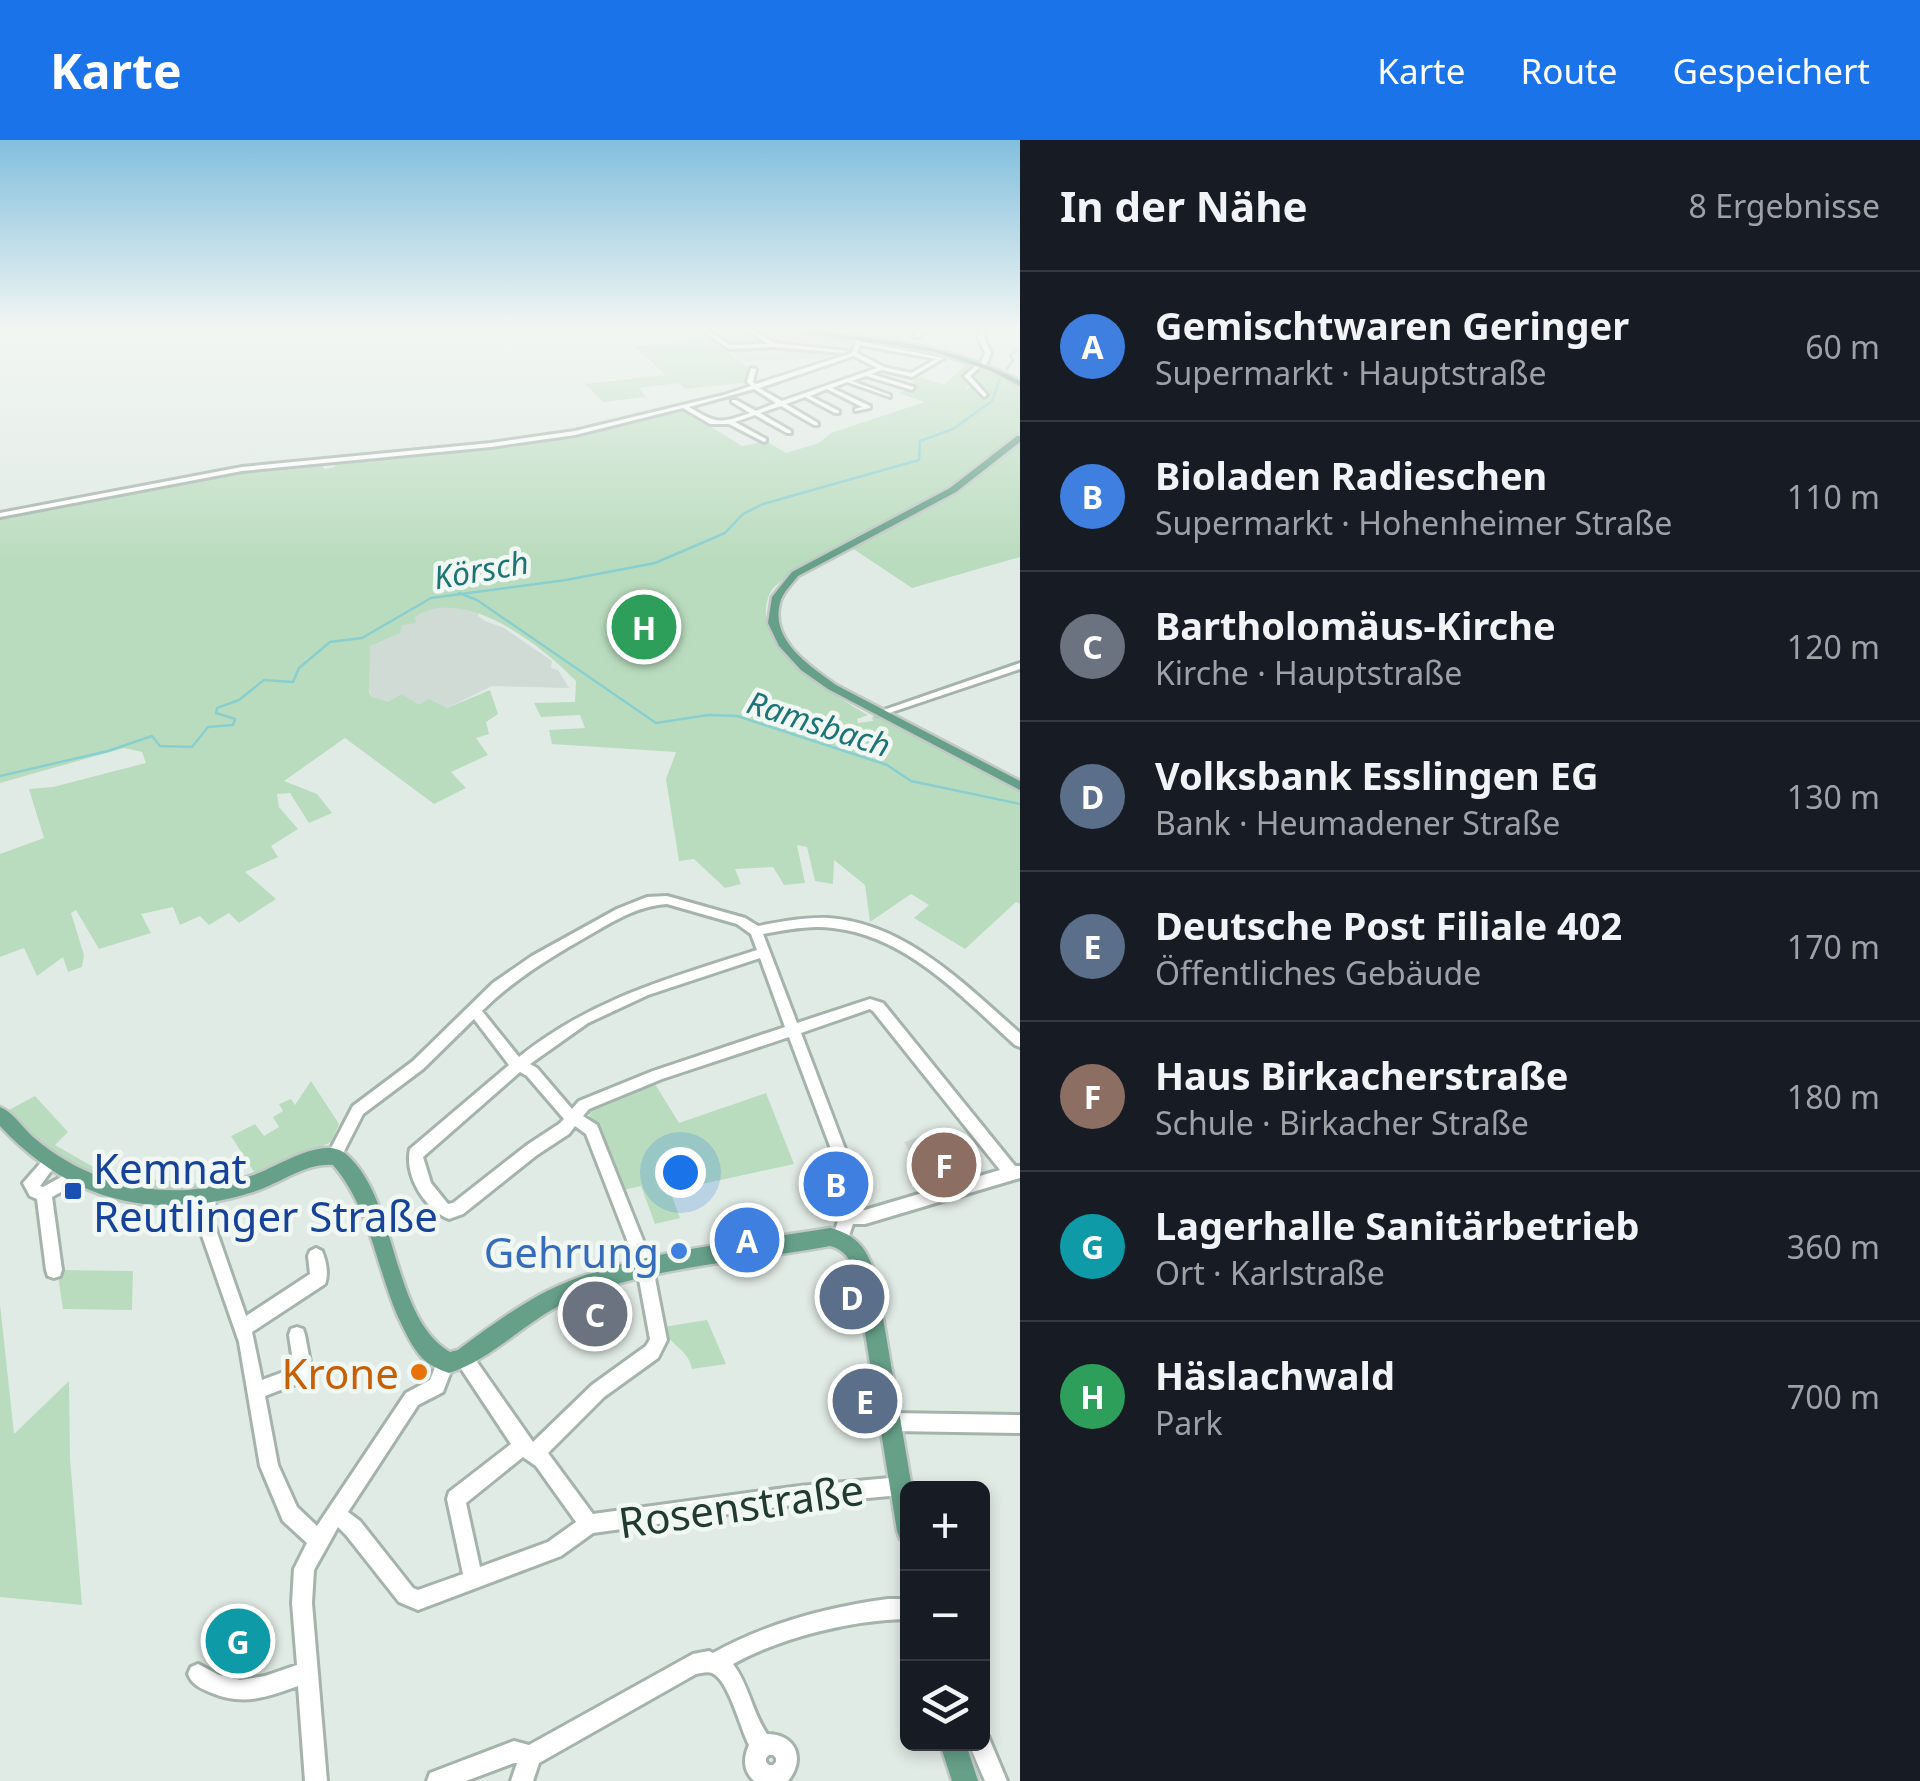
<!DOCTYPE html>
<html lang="de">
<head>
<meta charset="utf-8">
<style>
  :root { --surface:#171b24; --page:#242831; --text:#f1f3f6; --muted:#9ea1a6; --line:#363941; --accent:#1a73e8 }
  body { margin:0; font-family:"Noto Sans",sans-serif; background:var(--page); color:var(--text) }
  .controls { position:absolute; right:30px; bottom:30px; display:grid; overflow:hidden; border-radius:15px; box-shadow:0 5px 15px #0003 }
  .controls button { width:90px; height:90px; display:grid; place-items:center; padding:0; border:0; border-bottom:2px solid var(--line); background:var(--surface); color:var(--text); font:50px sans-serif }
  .you { position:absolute; left:680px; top:1032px; width:35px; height:35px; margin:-25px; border:8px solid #fff; border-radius:50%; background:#1a73e8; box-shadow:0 0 0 15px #1a73e833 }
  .badge { display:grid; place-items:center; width:65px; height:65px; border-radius:50%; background:var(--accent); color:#fff; font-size:32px; font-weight:700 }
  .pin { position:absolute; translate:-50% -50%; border:5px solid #fff; box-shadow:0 2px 10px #0006 }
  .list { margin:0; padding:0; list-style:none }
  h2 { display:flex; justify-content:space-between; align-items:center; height:130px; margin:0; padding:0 40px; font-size:42px }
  h2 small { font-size:32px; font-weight:400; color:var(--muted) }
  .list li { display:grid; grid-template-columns:65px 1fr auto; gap:30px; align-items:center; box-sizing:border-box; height:150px; padding:0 40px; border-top:2px solid var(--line) }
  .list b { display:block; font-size:38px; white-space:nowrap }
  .list p { margin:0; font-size:32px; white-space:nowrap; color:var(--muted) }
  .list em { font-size:32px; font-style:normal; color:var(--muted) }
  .icon { flex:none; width:55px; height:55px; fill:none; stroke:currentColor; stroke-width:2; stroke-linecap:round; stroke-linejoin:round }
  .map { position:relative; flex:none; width:1020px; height:1641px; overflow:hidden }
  header { display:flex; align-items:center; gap:60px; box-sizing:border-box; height:140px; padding:0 50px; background:var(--accent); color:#fff }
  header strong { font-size:48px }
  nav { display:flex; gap:55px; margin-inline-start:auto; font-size:35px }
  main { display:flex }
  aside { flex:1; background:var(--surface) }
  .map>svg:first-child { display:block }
  .built { fill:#cfdbd4 }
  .green { fill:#badcbe }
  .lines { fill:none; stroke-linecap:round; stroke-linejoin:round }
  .stream { stroke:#89cfd0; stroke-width:2.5 }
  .minor-casing { stroke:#a4b3ab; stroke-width:6 }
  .major-casing { stroke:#c1c8c5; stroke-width:5 }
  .minor { fill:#fff; fill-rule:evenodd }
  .major { fill:#66a089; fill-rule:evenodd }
  .transit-dot { fill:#1a4fb4; stroke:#f1f8f3; stroke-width:4 }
  .shop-dot { fill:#3f7fe0; stroke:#f1f8f3; stroke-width:4 }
  .food-dot { fill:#e8710a; stroke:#f1f8f3; stroke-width:4 }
  .labels { text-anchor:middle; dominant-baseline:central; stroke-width:9; stroke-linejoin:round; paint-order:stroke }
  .far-water-label { font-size:32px; font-style:italic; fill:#1d7476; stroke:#f1f8f3 }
  .near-transit-label { font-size:42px; fill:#164399; stroke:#f1f8f3; text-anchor:start }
  .near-shop-label { font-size:42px; fill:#366cbe; stroke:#f1f8f3; text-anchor:end }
  .near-food-label { font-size:42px; fill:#c56008; stroke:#f1f8f3; text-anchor:end }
  .near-street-label { font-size:42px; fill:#213b31; stroke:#f1f8f3 }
</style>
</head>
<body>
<header>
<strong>Karte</strong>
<nav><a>Karte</a><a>Route</a><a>Gespeichert</a></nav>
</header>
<main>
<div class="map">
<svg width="1020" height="1641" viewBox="0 0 1020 1641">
  <rect width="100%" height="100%" fill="#e1ebe5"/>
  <g class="built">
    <polygon points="706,189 770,189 856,201 853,208 822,219 742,221"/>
    <polygon points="441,463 479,472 478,476 485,481 504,488 552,521 551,528 558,530 569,548 492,546 447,568 384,564 373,559 364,539 339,514"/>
    <polygon points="938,990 954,1010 961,1014 977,1036 934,1049 904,1002"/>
  </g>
  <g class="green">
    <polygon points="698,200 713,200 750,229 748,242 685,249 678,243 639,248 646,257 603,262 585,244 666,235 635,207"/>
    <path d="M969 222 977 225 965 235 971 242 965 250 974 245 983 251 969 236 982 226 1020 247V294C953 356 863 386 786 436 782 441 773 447 770 453 746 505 834 555 868 575L857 579 858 583 873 581 872 577 877 576 1020 650V764L1016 762 965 809 914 778 929 765 911 754 870 782 865 745 834 720 833 744 815 741 807 707 797 705 805 743 784 745 773 727 735 729 741 744 725 748 694 719 679 721 666 639 676 612 552 604 549 590 585 588 580 575 541 577 534 563 575 562 576 541C542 506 464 444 415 477L416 483 402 485 400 493 370 506 369 552 372 557 388 562 402 554 419 565 429 559 447 568 490 550 498 574 486 582 489 594 476 598 488 615 451 632 466 648 434 664 345 598 284 641 317 654 332 673 309 683 290 653 277 654 279 667 298 689 271 706 278 717 245 732 276 759 239 783 229 773 209 785 200 776 180 785 173 767 141 774 151 793 99 809 76 770 71 773 84 815 82 827 68 832 63 817 37 836 24 808 0 817V714L44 698 29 649 53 647 146 623 142 612 124 608 0 643V377L239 331 320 323 325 329 335 327 334 322C452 311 567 296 682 269L742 306 766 301 786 313 819 303 831 293 925 262 898 253 914 248 913 241 917 236 944 245Z"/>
    <polygon points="1020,302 1020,417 912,448 852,408 955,351"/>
    <polygon points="311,941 339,984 331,1002 263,1034 205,1052 149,1051 118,1048 44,1009 9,970 35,956 68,992 55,1005 123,1044 128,1037 201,1044 206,1051 254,1032 231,996 255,984 264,996 279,987 273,977 283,971 279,964 291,959 295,965"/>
    <polygon points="655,944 679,983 766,953 794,1024 670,1051 680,1078 655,1084 641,1046 623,1050 588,972"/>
    <polygon points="57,1130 133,1131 132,1170 63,1169"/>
    <polygon points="0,1164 14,1294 69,1241 70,1318 82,1465 0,1457"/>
    <path d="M707 1180 726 1224 692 1229C688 1208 668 1205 663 1187Z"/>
  </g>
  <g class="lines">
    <g class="stream">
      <polyline points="1007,229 1013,220 1010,215 1020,209"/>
      <polyline points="459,453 477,460 656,583 708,575 737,576 887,625 911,641 1020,664"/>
      <polyline points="0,636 108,611 152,596 160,606 192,607 208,587 233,585 235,579 216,573 217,568 239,560 264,540 293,542 299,528 330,502 362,498 431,458 566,440 655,423 725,393 743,374 763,364 919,320 920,301 953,289 992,261 1000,238"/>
    </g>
    <defs>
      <g id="minor">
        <polygon points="700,189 706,189 730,205 768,204 746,189 752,189 774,203 847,211 844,213 774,207 729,209"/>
        <polygon points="924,189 930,189 918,197 914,197 914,195"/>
        <polygon points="980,189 985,189 984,198 991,213 987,223 984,225 981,223 985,213 978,198"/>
        <path d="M859 199 861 202 944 218 912 237 882 230 871 234 914 247 912 250 866 236 852 241 890 255V257L847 242 832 248 870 266V268L855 271V269L862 267 827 249 810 256 839 271V273H835L805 257 786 264 818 283V285H814L781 266 760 273 791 291V293H787L755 275 735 282 766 299V301L764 302 729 284H710L683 268 575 295 491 307 242 331 0 377V373L242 327 491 303 575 291 724 255 751 246 747 242 751 228 756 229 753 242 756 244 852 213 856 201ZM860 205 936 219 911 233 884 227 857 213ZM854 216 877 228 782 261 759 248ZM754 249 776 263 756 271 736 260H732V262L750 273C718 284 718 284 689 267Z"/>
        <polygon points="978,224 981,226 970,236 987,255 984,257 964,236"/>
        <polygon points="1020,523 1020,529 883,575 877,575 875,573"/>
        <path d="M667 756 745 778 758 786C781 782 804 777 828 778 906 783 965 845 1020 893V907L1015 905C963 858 907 796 833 788 810 785 786 790 763 794L797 883 870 859 883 863 1015 1026H1020V1038L865 1084H853L846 1104 840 1107 834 1104 832 1099 842 1069 834 1017 789 897 662 939 589 969 583 976 597 985 652 1123 667 1200 658 1218 604 1257 548 1313 593 1374 800 1346 901 1337 908 1339 910 1346 908 1353 901 1355 800 1364 593 1393 561 1416 418 1470 399 1462 346 1395 338 1387 314 1430 312 1463 327 1641H305L298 1546C268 1557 243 1566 212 1553 202 1549 192 1545 188 1534L191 1527 198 1524 219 1535 240 1540 265 1536 297 1525 292 1463 294 1429 307 1403 283 1381 260 1326 239 1202 198 1084 203 1051 208 1049 213 1051 216 1056 214 1084 246 1176 310 1134 308 1116 310 1111 316 1108 322 1111C326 1120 329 1134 325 1144L252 1192 262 1240 294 1228 289 1195 291 1189 297 1187 303 1189 305 1195 312 1233 309 1239 265 1256 278 1325 297 1367 317 1386 406 1253 430 1240 439 1217 445 1214 451 1217 454 1223 443 1252 418 1265 348 1372 360 1381 413 1448 418 1450 463 1434 447 1359 449 1352 511 1304 458 1224 455 1218 458 1212 464 1209 470 1212 533 1302 592 1245 646 1206 650 1199 636 1123 586 994 575 986 569 994 537 1015 463 1074 449 1079C425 1069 404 1036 410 1009L509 925 474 879 423 929 363 974 339 1021 334 1023 329 1021 327 1016 353 966 413 921 493 843 532 816 617 769 647 757ZM667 764 737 784 751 794 757 810C670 838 591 859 519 917L482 871C515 838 553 816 593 793 617 779 639 766 667 764ZM760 818 785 887 653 931 579 961 572 969 537 928 530 924 588 883 648 855ZM870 869 873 871 1000 1030 865 1070 858 1069 848 1017 801 893ZM520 932 527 936 564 979 559 984 527 1005 453 1063 448 1064 431 1043 423 1017ZM523 1317 536 1326 576 1382 548 1402 480 1427 466 1363Z"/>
        <polygon points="50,1016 55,1018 57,1023 40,1046 43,1047 74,1030 79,1032 81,1037 79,1042 52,1057 62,1130 60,1136 54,1138 48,1136 46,1130 37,1059 30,1056 23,1043 45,1018"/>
        <polygon points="891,1273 1020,1275 1020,1293 891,1291 885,1288 882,1282 885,1276"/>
        <path d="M888 1459H908V1479C851 1480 782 1497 733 1524 749 1545 752 1572 767 1594 796 1594 806 1619 788 1641H754C743 1630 743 1619 749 1605 740 1588 729 1540 712 1533 708 1531 700 1533 696 1534L539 1623 533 1641H511L517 1623H514L466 1641H427L430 1633 514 1601 529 1605 693 1514 709 1511 713 1513C767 1483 828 1467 888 1459ZM769 1615H773L776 1618V1622L773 1625H769L766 1622V1618Z"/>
        <polygon points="982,1594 988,1596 1007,1641 985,1641 969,1604 982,1604"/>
      </g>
      <g id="major">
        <path d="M779 189C802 188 825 193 848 195 909 202 966 212 1020 241V246L991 231 935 212Z"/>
        <path d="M1017 296H1020V302L956 352 798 436C792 444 782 453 780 463 770 501 810 526 836 545L1020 641V650L828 549 801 530 779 506 768 483 772 457 792 432 950 348Z"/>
        <path d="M0 967C14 973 22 987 33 997 76 1034 131 1053 187 1050 210 1048 232 1042 254 1035 277 1027 323 995 346 1014 398 1058 391 1178 450 1212L458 1210C488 1188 517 1166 549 1150 636 1109 737 1104 830 1088 858 1095 868 1110 876 1137L912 1348H908V1402L900 1399 897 1391 856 1137C852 1122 846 1110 830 1106 743 1122 648 1126 567 1162 525 1181 493 1219 449 1233 440 1230 429 1225 422 1218 411 1206 405 1191 398 1177 376 1126 370 1068 333 1025 304 1023 280 1044 253 1052 155 1083 70 1061 0 986Z"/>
        <polygon points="940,1604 966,1604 978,1641 952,1641"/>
      </g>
    </defs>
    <use href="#minor" class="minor-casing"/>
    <use href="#major" class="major-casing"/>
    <use href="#minor" class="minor"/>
    <use href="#major" class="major"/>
  </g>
  <linearGradient id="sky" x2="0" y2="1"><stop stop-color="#82bfde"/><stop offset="0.45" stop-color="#f2f6f3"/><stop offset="1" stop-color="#f2f6f3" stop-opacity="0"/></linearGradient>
  <rect width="1020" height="418" fill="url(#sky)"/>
  <rect class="transit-dot" x="63" y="1041" width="20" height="20" rx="5"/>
  <circle class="shop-dot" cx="679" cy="1111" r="10"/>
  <circle class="food-dot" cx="419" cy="1232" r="10"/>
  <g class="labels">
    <g class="far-water-label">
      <text transform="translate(481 429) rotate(-10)">Körsch</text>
      <text transform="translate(819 583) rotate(18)">Ramsbach</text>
    </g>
    <g class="near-transit-label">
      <text x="93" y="1027">Kemnat<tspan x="93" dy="48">Reutlinger Straße</tspan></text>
    </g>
    <g class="near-shop-label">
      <text x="659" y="1111">Gehrung</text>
    </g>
    <g class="near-food-label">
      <text x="399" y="1232">Krone</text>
    </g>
    <g class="near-street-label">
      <text transform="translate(741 1365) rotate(-8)">Rosenstraße</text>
    </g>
  </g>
</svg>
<div class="controls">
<button>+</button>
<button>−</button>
<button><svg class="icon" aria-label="layers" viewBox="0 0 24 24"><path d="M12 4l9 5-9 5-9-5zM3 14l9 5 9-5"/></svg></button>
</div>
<div class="you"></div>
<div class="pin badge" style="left:747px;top:1100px;background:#3f7fe0">A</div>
<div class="pin badge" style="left:836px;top:1044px;background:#3f7fe0">B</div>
<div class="pin badge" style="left:595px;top:1174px;background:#6b7280">C</div>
<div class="pin badge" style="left:852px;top:1157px;background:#5c6f8a">D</div>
<div class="pin badge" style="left:865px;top:1261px;background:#5c6f8a">E</div>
<div class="pin badge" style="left:944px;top:1025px;background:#8d6e63">F</div>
<div class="pin badge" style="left:238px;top:1501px;background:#0f9aa8">G</div>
<div class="pin badge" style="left:644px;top:487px;background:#2e9e5b">H</div>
</div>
<aside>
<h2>In der Nähe<small>8 Ergebnisse</small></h2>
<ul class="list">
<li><span class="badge" style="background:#3f7fe0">A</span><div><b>Gemischtwaren Geringer</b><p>Supermarkt · Hauptstraße</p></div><em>60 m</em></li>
<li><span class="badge" style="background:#3f7fe0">B</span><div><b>Bioladen Radieschen</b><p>Supermarkt · Hohenheimer Straße</p></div><em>110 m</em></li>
<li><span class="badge" style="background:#6b7280">C</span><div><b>Bartholomäus-Kirche</b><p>Kirche · Hauptstraße</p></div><em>120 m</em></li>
<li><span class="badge" style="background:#5c6f8a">D</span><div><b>Volksbank Esslingen EG</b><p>Bank · Heumadener Straße</p></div><em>130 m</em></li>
<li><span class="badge" style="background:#5c6f8a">E</span><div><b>Deutsche Post Filiale 402</b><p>Öffentliches Gebäude</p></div><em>170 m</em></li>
<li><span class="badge" style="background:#8d6e63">F</span><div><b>Haus Birkacherstraße</b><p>Schule · Birkacher Straße</p></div><em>180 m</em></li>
<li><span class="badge" style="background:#0f9aa8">G</span><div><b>Lagerhalle Sanitärbetrieb</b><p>Ort · Karlstraße</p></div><em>360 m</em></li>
<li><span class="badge" style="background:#2e9e5b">H</span><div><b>Häslachwald</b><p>Park</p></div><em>700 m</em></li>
</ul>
</aside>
</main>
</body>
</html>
